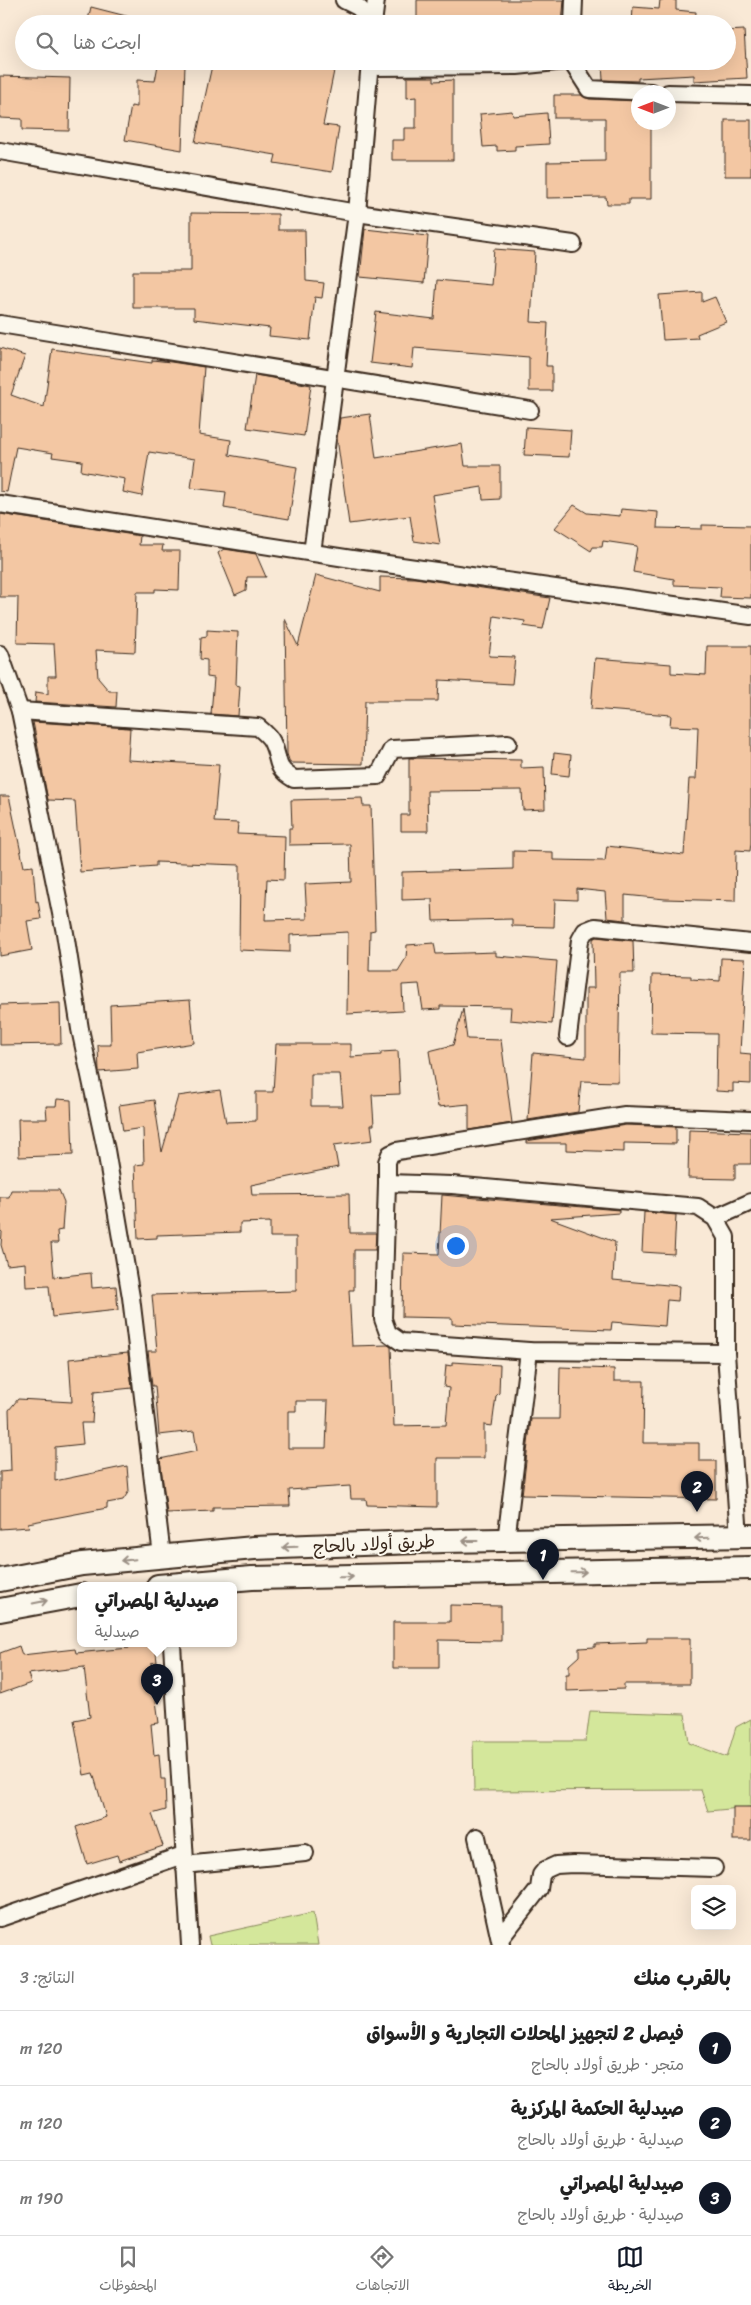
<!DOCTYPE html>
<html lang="ar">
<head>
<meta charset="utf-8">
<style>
  :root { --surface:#fff; --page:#f2f2f2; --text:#222; --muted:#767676; --line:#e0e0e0; --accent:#111827 }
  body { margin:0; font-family:Sriracha,"Playpen Sans Arabic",sans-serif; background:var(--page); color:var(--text); direction:rtl }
  .controls { position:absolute; right:15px; bottom:15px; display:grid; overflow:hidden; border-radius:8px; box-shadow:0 5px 20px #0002 }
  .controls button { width:45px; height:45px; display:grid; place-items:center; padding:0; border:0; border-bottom:1px solid var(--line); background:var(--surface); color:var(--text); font:25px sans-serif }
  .compass { position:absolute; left:631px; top:85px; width:45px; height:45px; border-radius:50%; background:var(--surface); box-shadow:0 5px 20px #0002; rotate:270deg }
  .you { position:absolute; left:455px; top:1245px; width:18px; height:18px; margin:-12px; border:4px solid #fff; border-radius:50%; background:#1a73e8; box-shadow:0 0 0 8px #1a73e833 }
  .badge { display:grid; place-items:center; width:32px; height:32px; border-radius:50%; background:var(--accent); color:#fff; font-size:16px; font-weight:700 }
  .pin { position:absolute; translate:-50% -41px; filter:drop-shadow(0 1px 2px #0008) }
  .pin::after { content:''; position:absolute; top:26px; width:18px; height:15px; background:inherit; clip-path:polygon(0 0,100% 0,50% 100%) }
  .popup { position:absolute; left:77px; top:1582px; width:160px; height:65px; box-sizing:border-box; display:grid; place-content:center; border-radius:8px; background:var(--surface); filter:drop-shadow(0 1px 4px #0005); font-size:16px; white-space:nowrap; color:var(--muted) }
  .popup b { font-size:19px; color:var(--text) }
  .popup::after { content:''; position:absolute; left:50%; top:100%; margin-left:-10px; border:10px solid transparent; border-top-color:var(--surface) }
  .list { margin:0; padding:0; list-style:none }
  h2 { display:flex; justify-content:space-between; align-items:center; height:65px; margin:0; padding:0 20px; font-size:21px }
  h2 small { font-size:16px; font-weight:400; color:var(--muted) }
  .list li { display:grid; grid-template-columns:32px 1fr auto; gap:15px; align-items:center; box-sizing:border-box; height:75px; padding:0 20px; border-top:1px solid var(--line) }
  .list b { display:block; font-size:19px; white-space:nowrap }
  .list p { margin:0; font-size:16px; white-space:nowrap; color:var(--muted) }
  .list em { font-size:16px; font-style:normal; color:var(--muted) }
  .icon { flex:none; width:28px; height:28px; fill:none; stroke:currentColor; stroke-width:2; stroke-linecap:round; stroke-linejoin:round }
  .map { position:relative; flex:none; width:751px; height:1945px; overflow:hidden; direction:ltr }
  .search { position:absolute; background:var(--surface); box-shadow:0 5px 20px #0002; left:15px; right:15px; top:15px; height:55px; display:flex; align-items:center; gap:12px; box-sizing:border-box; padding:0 18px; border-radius:28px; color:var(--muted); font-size:19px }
  .sheet { height:290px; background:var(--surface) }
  nav { display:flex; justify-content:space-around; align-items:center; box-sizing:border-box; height:70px; border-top:1px solid var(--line); background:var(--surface); font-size:14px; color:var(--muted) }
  nav a { display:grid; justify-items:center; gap:2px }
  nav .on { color:var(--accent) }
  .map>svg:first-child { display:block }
  .green { fill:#d4e79b; stroke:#88885c }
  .building { fill:#f3c7a3; stroke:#3b2a1e; fill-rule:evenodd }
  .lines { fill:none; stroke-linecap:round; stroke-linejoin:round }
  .minor-casing { stroke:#3b2a1e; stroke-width:20 }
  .secondary-casing { stroke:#3b2a1e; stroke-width:26 }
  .minor { stroke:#fbf7ec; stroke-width:16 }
  .secondary { stroke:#fbf7ec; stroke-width:22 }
  .oneway { stroke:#9b9085 }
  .labels { text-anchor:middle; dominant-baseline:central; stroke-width:4; stroke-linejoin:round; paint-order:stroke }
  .street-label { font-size:18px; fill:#3b2a1e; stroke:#fbf7ec }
</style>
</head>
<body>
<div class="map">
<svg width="751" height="1945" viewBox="0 0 751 1945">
  <rect width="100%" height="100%" fill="#f9e9d6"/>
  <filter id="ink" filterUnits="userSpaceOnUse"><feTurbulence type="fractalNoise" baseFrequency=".02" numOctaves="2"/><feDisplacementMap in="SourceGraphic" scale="10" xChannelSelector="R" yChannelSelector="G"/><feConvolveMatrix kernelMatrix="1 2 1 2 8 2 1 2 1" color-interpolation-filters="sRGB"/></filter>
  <g filter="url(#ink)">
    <g class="green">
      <polygon points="590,1711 685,1714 689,1743 727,1757 736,1727 751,1719 751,1807 708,1811 701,1790 474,1791 473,1741 586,1741"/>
      <polygon points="313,1913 318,1945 210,1945 208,1936"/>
    </g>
    <g class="building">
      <polygon points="417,0 564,0 562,24 417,24"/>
      <polygon points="660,0 676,0 676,10 696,12 695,24 632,24 633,7 659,9"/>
      <polygon points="91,7 134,18 133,24 87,24"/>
      <polygon points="744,30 747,78 694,81 694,75 638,78 638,81 603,80 602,62 727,61 727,31"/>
      <polygon points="213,61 336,61 323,125 339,127 332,172 274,163 276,155 195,142"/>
      <polygon points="158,65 185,65 182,150 125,140 131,106 137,107 137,80 155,81"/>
      <polygon points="0,76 70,78 69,131 22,130 22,119 0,118"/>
      <polygon points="407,77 434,77 434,81 453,80 453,160 392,160 392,140 404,140 404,128 416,128 416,97 407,98"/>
      <polygon points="554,95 582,95 589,99 638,101 638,122 651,122 651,199 629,199 629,204 607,204 606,197 547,198 547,162 605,161 605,118 554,118"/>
      <polygon points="512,111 513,116 547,113 549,144 515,146 515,150 497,151 497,146 483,147 480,114"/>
      <rect x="725" y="120" width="26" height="56"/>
      <polygon points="191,213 278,214 278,230 305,230 306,281 324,283 322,298 315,297 310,340 269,336 270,328 194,319 194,308 133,308 133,271 191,271"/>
      <polygon points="365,229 428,236 424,283 360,277"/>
      <polygon points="494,249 535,252 531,322 548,323 546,366 552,366 552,391 529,391 529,357 414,348 412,368 370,363 376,312 434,319 437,280 491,285"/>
      <polygon points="702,292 702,302 715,297 726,322 697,334 698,338 663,340 659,295"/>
      <polygon points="0,348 25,356 11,395 44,407 52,349 152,363 152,360 171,362 204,367 199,435 231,440 229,455 297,467 289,519 224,508 226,492 191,488 195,459 149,452 142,496 123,492 125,479 81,471 82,461 52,457 53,453 16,447 7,492 0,491"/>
      <polygon points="255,375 311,385 304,436 247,428"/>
      <polygon points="370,414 376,458 462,444 465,466 500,466 500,499 483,500 482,487 432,495 440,545 414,541 410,516 349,524 337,438 340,418"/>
      <polygon points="526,427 571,430 569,457 524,455"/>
      <polygon points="574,505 587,513 620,516 621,509 658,512 657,528 702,529 702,525 751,526 751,598 720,597 721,587 674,585 674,579 633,572 637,546 603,541 602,547 593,547 591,551 555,528"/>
      <polygon points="0,514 140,536 139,545 163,545 162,551 180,551 179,590 155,589 155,592 137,592 135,652 96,650 98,678 109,691 117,691 116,707 35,702 36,692 48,694 48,676 56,676 54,644 17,643 18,597 0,597"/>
      <polygon points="224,549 256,554 266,577 247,577 246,590 235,595 218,553"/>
      <polygon points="316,575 380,592 380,577 415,578 550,598 543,629 524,626 525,621 494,616 489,656 515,657 512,684 439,680 438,701 365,701 363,764 290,763 287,754 285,619 298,646"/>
      <polygon points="207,630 238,632 236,685 240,686 238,716 211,714 214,678 207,677 207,660 200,659 201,637 207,636"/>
      <polygon points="707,646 751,646 751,843 750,851 736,850 735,901 665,899 625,895 625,920 607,918 605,892 577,889 577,900 555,899 554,927 512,926 512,919 433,921 432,899 402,900 402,872 513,869 513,851 553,852 553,860 605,861 607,846 684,855 689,779 696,779 698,727 670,726 671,715 591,709 595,658 671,664 671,673 706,675"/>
      <polygon points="33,722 130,728 128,760 219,765 214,822 238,823 237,834 285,836 284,880 267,879 265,920 307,919 305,884 351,882 350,844 289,845 289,828 292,828 291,800 362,798 363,806 371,806 375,930 370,931 369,971 398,971 406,958 407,945 434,943 436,954 496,952 496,956 557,961 552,1024 510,1020 511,1007 440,1006 440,1009 423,1010 419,984 402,985 403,1011 347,1014 348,932 290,935 290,952 239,950 240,865 156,862 156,866 80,872 75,801 48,800"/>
      <polygon points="554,753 571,755 569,776 552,774"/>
      <polygon points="409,758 521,760 521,768 544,767 545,809 523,810 522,790 427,791 428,831 401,831 401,815 409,815"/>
      <polygon points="0,796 9,796 24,867 33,866 36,902 38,901 41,919 27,921 32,950 0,956"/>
      <polygon points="596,937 633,941 634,973 620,973 618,1082 581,1081 578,1112 528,1120 533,1053 586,1058 586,988 594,988 593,939"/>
      <polygon points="721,958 745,959 740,1053 751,1054 751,1084 733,1083 733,1092 716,1091 717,1034 651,1033 652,975 691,976 691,979 720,981"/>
      <polygon points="190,1000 194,1043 137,1052 138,1069 99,1072 98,1045 111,1045 110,1005"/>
      <polygon points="60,1003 61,1044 0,1045 0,1005"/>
      <polygon points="463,1009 467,1039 501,1040 512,1123 469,1130 469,1104 438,1107 429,1051 453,1045"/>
      <path d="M276 1044H351V1057L381 1055V1052L398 1051 400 1094 372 1095 374 1125H371L373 1140 334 1145 338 1167 251 1185 252 1195 349 1194 350 1233H376L375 1250H354V1290H349L352 1346 388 1345 391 1347 394 1426 446 1425 449 1388 444 1387 446 1365 452 1366V1362L500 1365 499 1393 496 1396 492 1426 484 1425V1458H437V1507L367 1505 366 1499H351L350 1486 289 1490 290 1506 213 1507V1511L167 1513 160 1459 197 1451 194 1431 159 1435 155 1386H152L148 1351H157L152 1295 296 1291V1237H270V1222L240 1223V1232L157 1235V1238L138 1239 135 1165 144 1164 143 1128 123 1131 119 1105 154 1100 162 1152 178 1096 220 1090 226 1122 256 1121V1092H273ZM311 1074H340L343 1106H311ZM296 1401H328L326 1448H288V1411H296Z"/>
      <polygon points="57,1099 71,1100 73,1155 19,1157 18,1119 47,1119 46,1106 56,1106"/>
      <polygon points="626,1125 676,1127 676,1144 624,1143 624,1152 566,1150 566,1143 526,1143 526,1141"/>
      <polygon points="689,1130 751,1132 751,1164 735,1164 735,1179 688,1178"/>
      <polygon points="11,1190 59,1190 64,1202 62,1230 57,1231 58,1243 51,1243 54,1277 91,1273 92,1288 116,1286 118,1310 52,1317 49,1286 26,1287 25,1263 7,1265 1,1245 2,1232 0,1230 0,1197 9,1197"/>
      <polygon points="442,1195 619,1210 619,1213 550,1218 615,1242 613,1280 679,1286 678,1301 667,1300 665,1326 612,1322 611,1330 452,1324 452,1318 402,1317 403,1253 439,1254"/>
      <polygon points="644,1212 676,1215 674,1254 642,1252"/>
      <polygon points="128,1353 132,1388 94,1392 92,1423 81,1423 83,1444 55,1447 55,1481 127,1466 129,1491 123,1500 107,1503 107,1508 28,1523 29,1527 0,1529 0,1472 11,1471 9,1410 18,1399 72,1402 69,1359"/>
      <polygon points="560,1367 614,1369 614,1381 644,1381 643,1443 699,1443 699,1461 716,1461 716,1499 522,1495 531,1419 559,1419"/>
      <polygon points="450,1605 501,1606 501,1641 439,1640 439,1668 393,1668 393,1622 450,1622"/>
      <polygon points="647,1638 690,1638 690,1684 624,1684 624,1689 566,1691 566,1674 569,1674 569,1665 579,1656 579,1648 595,1647 595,1644 647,1642"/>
      <polygon points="128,1644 155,1644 157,1662 151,1663 159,1723 151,1724 154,1755 159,1754 161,1779 165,1779 166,1810 152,1814 163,1846 119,1861 117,1855 87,1864 76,1827 106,1817 93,1773 84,1775 74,1720 90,1717 84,1667 28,1674 31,1683 0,1694 0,1653 19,1646 22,1655 75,1649 76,1653 129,1648"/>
      <rect x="733" y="1807" width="18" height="33"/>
    </g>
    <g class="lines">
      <defs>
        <g id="minor">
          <polyline points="344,0 358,7 373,22"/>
          <polyline points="373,24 376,0"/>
          <polyline points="573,24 574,0"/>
          <polyline points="571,61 589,89 651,92"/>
          <polyline points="370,67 517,66 566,61"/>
          <polyline points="668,93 751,95"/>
          <polyline points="0,151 357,213 573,244"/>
          <polyline points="0,324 530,410"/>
          <polyline points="0,504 352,559 751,616"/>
          <polyline points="312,553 357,213 370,61"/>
          <polyline points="0,654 20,711 65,933 80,1029 106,1150 131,1297 162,1556"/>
          <path d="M20 711 258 727C263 731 270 737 272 742 281 760 273 767 294 779L378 776 392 749 508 743"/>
          <polyline points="568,1037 580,940 585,931 595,927 751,943"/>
          <polyline points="387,1183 387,1162 390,1154 397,1151 625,1115 751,1120"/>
          <polyline points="715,1218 751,1202"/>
          <polyline points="726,1353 529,1351 401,1342 388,1333 383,1319 387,1183 452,1185 698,1207 715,1218 726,1237 726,1353 739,1537"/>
          <polyline points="506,1541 529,1351"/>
          <polyline points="172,1644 190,1945"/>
          <polyline points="477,1837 501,1945"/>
          <polyline points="184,1865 305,1853"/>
          <polyline points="0,1918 183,1855"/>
          <polyline points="500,1939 539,1889 541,1875 545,1870 556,1865 573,1864 714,1868"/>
        </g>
        <g id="secondary">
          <polyline points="0,1580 82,1564 254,1548 443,1541 751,1536"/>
          <polyline points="158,1586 252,1578 751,1568"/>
          <polyline points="0,1610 81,1595"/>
        </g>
      </defs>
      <use href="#minor" class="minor-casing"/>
      <use href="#secondary" class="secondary-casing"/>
      <use href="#minor" class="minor"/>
      <use href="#secondary" class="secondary"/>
    </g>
    <defs><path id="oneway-shaft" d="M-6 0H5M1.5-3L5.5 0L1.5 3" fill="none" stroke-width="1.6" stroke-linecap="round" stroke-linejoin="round" transform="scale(1.25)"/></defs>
    <g class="oneway">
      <use href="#oneway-shaft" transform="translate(702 1538) rotate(178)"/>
      <use href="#oneway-shaft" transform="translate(470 1541) rotate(-180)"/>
      <use href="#oneway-shaft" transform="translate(290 1547) rotate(178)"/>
      <use href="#oneway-shaft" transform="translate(128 1560) rotate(174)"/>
      <use href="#oneway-shaft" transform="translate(579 1572) rotate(-1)"/>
      <use href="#oneway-shaft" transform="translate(346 1577) rotate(-1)"/>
      <use href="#oneway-shaft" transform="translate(40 1602) rotate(-11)"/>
    </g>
  </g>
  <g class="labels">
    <g class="street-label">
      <text transform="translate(374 1544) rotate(-3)">طريق أولاد بالحاج</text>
    </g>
  </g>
</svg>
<div class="controls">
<button><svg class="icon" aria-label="layers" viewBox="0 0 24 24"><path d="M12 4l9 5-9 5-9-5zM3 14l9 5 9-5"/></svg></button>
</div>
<svg class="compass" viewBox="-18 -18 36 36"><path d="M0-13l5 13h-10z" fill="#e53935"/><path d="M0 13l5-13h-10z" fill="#767676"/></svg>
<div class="you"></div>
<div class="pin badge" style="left:543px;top:1580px">1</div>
<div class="pin badge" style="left:697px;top:1512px">2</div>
<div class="pin badge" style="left:157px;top:1705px">3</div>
<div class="popup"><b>صيدلية المصراتي</b>صيدلية</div>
<div class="search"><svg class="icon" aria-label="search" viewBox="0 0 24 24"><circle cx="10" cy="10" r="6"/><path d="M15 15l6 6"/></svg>ابحث هنا</div>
</div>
<section class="sheet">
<h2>بالقرب منك<small>النتائج: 3</small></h2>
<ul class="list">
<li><span class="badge">1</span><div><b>فيصل 2 لتجهيز المحلات التجارية و الأسواق</b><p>متجر · طريق أولاد بالحاج</p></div><em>120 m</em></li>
<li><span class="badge">2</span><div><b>صيدلية الحكمة المركزية</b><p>صيدلية · طريق أولاد بالحاج</p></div><em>120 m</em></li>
<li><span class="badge">3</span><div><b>صيدلية المصراتي</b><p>صيدلية · طريق أولاد بالحاج</p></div><em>190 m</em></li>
</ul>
</section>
<nav>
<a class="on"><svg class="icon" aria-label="map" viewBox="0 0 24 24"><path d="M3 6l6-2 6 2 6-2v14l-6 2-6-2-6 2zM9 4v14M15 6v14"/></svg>الخريطة</a>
<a><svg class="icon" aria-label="directions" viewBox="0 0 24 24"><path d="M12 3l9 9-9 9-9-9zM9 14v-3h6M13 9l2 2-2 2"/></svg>الاتجاهات</a>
<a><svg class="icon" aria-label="saved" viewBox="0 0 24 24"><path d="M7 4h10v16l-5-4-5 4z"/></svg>المحفوظات</a>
</nav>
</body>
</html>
